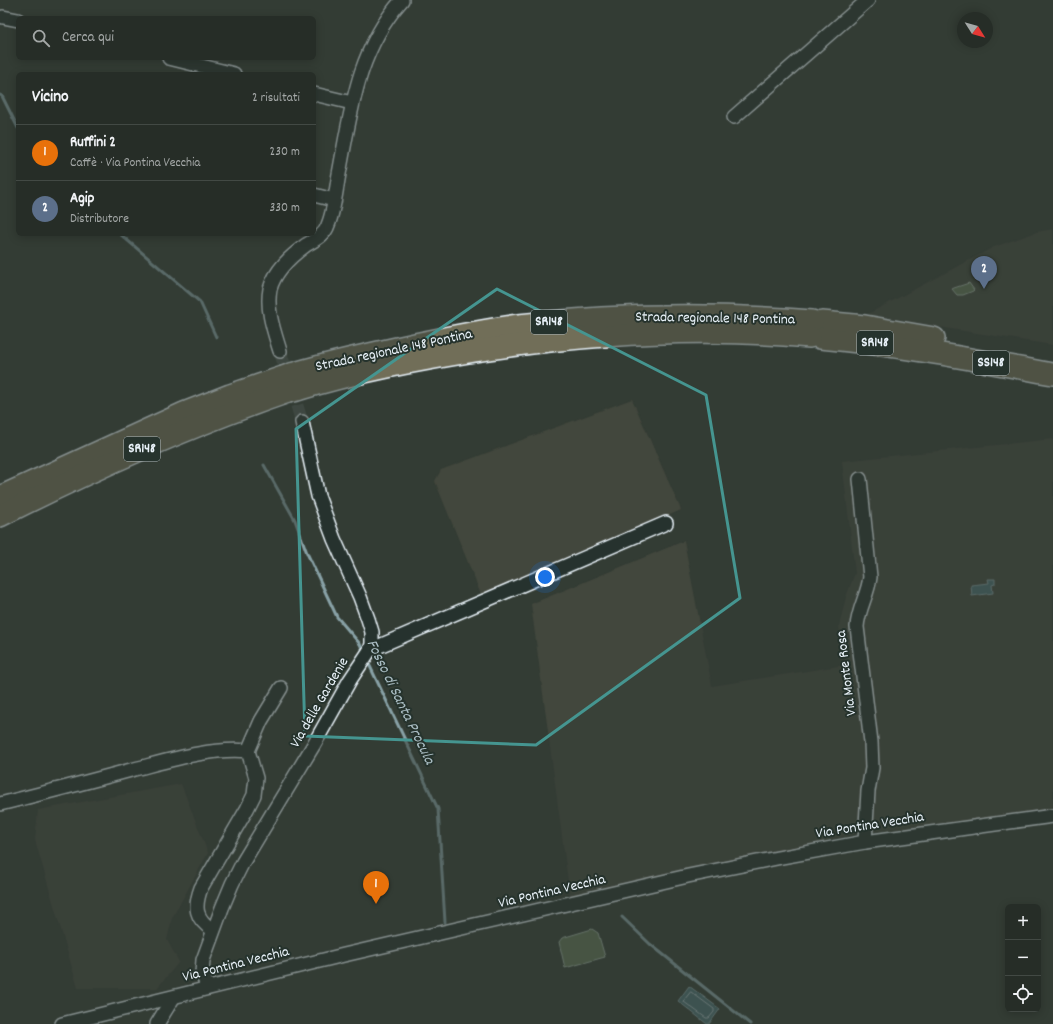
<!DOCTYPE html>
<html lang="it">
<head>
<meta charset="utf-8">
<style>
  :root { --surface:#262d27; --page:#2e352f; --text:#f1f3f6; --muted:#a4a8a7; --line:#424944; --accent:#ea580c }
  body { margin:0; font-family:Dekko,sans-serif; background:var(--page); color:var(--text) }
  .controls { position:absolute; right:12px; bottom:12px; display:grid; overflow:hidden; border-radius:6px; box-shadow:0 2px 10px #0003 }
  .controls button { width:36px; height:36px; display:grid; place-items:center; padding:0; border:0; border-bottom:1px solid var(--line); background:var(--surface); color:var(--text); font:20px sans-serif }
  .compass { position:absolute; left:957px; top:12px; width:36px; height:36px; border-radius:50%; background:var(--surface); box-shadow:0 2px 10px #0003; rotate:127deg }
  .you { position:absolute; left:545px; top:577px; width:14px; height:14px; margin:-10px; border:3px solid #fff; border-radius:50%; background:#1a73e8; box-shadow:0 0 0 6px #1a73e833 }
  .badge { display:grid; place-items:center; width:26px; height:26px; border-radius:50%; background:var(--accent); color:#fff; font-size:13px; font-weight:700 }
  .pin { position:absolute; translate:-50% -33px; filter:drop-shadow(0 1px 2px #0008) }
  .pin::after { content:''; position:absolute; top:21px; width:14px; height:12px; background:inherit; clip-path:polygon(0 0,100% 0,50% 100%) }
  .list { margin:0; padding:0; list-style:none }
  h2 { display:flex; justify-content:space-between; align-items:center; height:52px; margin:0; padding:0 16px; font-size:17px }
  h2 small { font-size:13px; font-weight:400; color:var(--muted) }
  .list li { display:grid; grid-template-columns:26px 1fr auto; gap:12px; align-items:center; box-sizing:border-box; height:56px; padding:0 16px; border-top:1px solid var(--line) }
  .list b { display:block; font-size:15px; white-space:nowrap }
  .list p { margin:0; font-size:13px; white-space:nowrap; color:var(--muted) }
  .list em { font-size:13px; font-style:normal; color:var(--muted) }
  .icon { flex:none; width:22px; height:22px; fill:none; stroke:currentColor; stroke-width:2; stroke-linecap:round; stroke-linejoin:round }
  .map { position:relative; flex:none; width:1053px; height:1024px; overflow:hidden }
  .search { position:absolute; background:var(--surface); box-shadow:0 2px 10px #0003; left:16px; top:16px; width:300px; height:44px; display:flex; align-items:center; gap:10px; box-sizing:border-box; padding:0 14px; border-radius:6px; color:var(--muted); font-size:15px }
  .panel { position:absolute; background:var(--surface); box-shadow:0 2px 10px #0003; left:16px; top:72px; width:300px; height:164px; border-radius:6px }
  .map>svg:first-child { display:block }
  .built { fill:#43473d }
  .green { fill:#5e7255; stroke:#a3b2a6 }
  .water { fill:#4a6d71; stroke:#89a2a7 }
  .lines { fill:none; stroke-linecap:round; stroke-linejoin:round }
  .shore { stroke:#a9bcc2; stroke-width:1 }
  .stream { stroke:#89a2a7; stroke-width:3 }
  .minor-tunnel { stroke:#4e5751; stroke-width:13; stroke-dasharray:13 6; stroke-linecap:butt }
  .minor-casing { stroke:#e8f1f8; stroke-width:16 }
  .trunk-casing { stroke:#e8f1f8; stroke-width:24 }
  .minor { stroke:#26332d; stroke-width:13 }
  .trunk { stroke:#716e59; stroke-width:21 }
  .trunk-bridge-casing { stroke:#e8f1f8; stroke-width:24; stroke-linecap:butt }
  .trunk-bridge { stroke:#716e59; stroke-width:21 }
  .marked { fill:none; stroke:#459590; stroke-width:3; stroke-linejoin:round }
  .labels { text-anchor:middle; dominant-baseline:central; stroke-width:4; stroke-linejoin:round; paint-order:stroke }
  .shield { fill:#26332d; stroke:#aeb8bb; stroke-width:1 }
  .shield-label { font-size:14px; font-weight:bold; fill:#e8f1f8 }
  .street-label { font-size:15px; fill:#e8f1f8; stroke:#26332d }
  .water-label { font-size:16px; font-style:italic; fill:#a9bcc2; stroke:#26332d }
</style>
</head>
<body>
<div class="map">
<svg width="1053" height="1024" viewBox="0 0 1053 1024">
  <rect width="100%" height="100%" fill="#333c34"/>
  <filter id="ink" filterUnits="userSpaceOnUse"><feTurbulence type="fractalNoise" baseFrequency=".025" numOctaves="2"/><feDisplacementMap in="SourceGraphic" scale="8" xChannelSelector="R" yChannelSelector="G"/><feConvolveMatrix kernelMatrix="1 2 1 2 8 2 1 2 1" color-interpolation-filters="sRGB"/></filter>
  <g filter="url(#ink)">
    <g class="built">
      <polygon points="1053,229 1053,345 951,329 868,314 994,247 1037,232"/>
      <polygon points="632,399 681,510 482,597 435,481 441,470"/>
      <polygon points="1053,439 1053,810 854,834 725,865 570,896 531,604 684,541 712,686 845,665 839,626 846,597 855,573 842,461"/>
      <polygon points="181,784 208,853 172,918 167,940 179,962 157,988 78,988 35,840 38,810"/>
    </g>
    <g class="green">
      <polygon points="969,283 974,290 973,291 963,295 957,295 952,289 954,288"/>
      <polygon points="592,929 598,933 605,957 565,968 559,942 562,938"/>
    </g>
    <g class="water">
      <polygon points="988,579 995,579 995,584 992,585 993,593 972,596 971,585 989,583"/>
      <polygon points="689,986 720,1009 709,1024 707,1024 678,1001"/>
    </g>
    <g class="lines">
      <polygon class="shore" points="691,992 714,1009 714,1012 709,1018 706,1018 684,1002 685,999"/>
      <g class="stream">
        <polyline points="0,95 2,96 18,128"/>
        <polyline points="120,234 200,302 216,337"/>
        <polyline points="264,465 295,520 307,553 337,617 360,644 364,653"/>
        <polyline points="367,660 438,809 445,922"/>
        <polyline points="622,917 650,944 750,1024"/>
      </g>
      <polyline class="minor-tunnel" points="280,351 302,422"/>
      <defs>
        <g id="minor">
          <polyline points="3,17 18,20"/>
          <polyline points="169,58 234,74"/>
          <polyline points="314,94 352,103"/>
          <polyline points="734,117 868,0"/>
          <polyline points="314,195 334,200"/>
          <path d="M280 351C274 331 266 310 270 289 275 270 291 256 306 245 315 240 325 235 328 225 334 211 336 190 339 174 351 111 357 51 402 0"/>
          <path d="M860 479 870 577C868 595 858 609 857 627L871 742 872 768 868 791 865 842"/>
          <polyline points="370,650 666,523"/>
          <polyline points="248,751 261,721 281,688"/>
          <path d="M0 804C44 793 87 782 131 770 167 761 211 747 248 751L256 778 254 795 247 809 201 888C194 907 195 919 213 930"/>
          <polyline points="208,988 202,973 203,960 222,908 232,884 243,862 313,746 350,680 370,650 372,644 372,632 368,619 360,597 334,539 318,496 302,422"/>
          <polyline points="62,1024 344,955 688,876 777,858 865,842 1053,816"/>
          <polyline points="157,1024 173,998"/>
        </g>
        <g id="trunk">
          <polyline points="822,322 865,326 934,338"/>
          <path d="M820 338C899 345 976 360 1053 374"/>
          <path d="M291 374C332 362 373 353 415 344 449 337 484 330 519 325 616 314 715 313 812 321"/>
          <path d="M297 390C355 372 415 361 475 351 585 334 699 327 810 337"/>
          <polyline points="0,497 184,413 230,395 283,377"/>
          <path d="M0 516C93 469 189 426 288 392"/>
        </g>
      </defs>
      <use href="#minor" class="minor-casing"/>
      <use href="#trunk" class="trunk-casing"/>
      <use href="#minor" class="minor"/>
      <use href="#trunk" class="trunk"/>
      <defs>
        <g id="trunk-bridge">
          <polyline points="283,377 291,374"/>
          <polyline points="288,392 297,390"/>
        </g>
      </defs>
      <use href="#trunk-bridge" class="trunk-bridge-casing"/>
      <use href="#trunk-bridge" class="trunk-bridge"/>
    </g>
  </g>
  <path d="M0 0H1053V1024H0ZM497 289 706 395 740 598 536 745 305 736 296 429Z" fill="#333c34" fill-opacity=".55" fill-rule="evenodd"/>
  <path class="marked" d="M497 289 706 395 740 598 536 745 305 736 296 429Z"/>
  <g class="labels">
    <g class="shield">
      <rect x="531" y="310" width="36" height="24" rx="3"/>
      <rect x="857" y="331" width="36" height="24" rx="3"/>
      <rect x="973" y="351" width="36" height="24" rx="3"/>
      <rect x="124" y="437" width="36" height="24" rx="3"/>
    </g>
    <g class="shield-label">
      <text x="549" y="322">SR148</text>
      <text x="875" y="343">SR148</text>
      <text x="991" y="363">SS148</text>
      <text x="142" y="449">SR148</text>
    </g>
    <g class="street-label">
      <text transform="translate(715 319) rotate(1)">Strada regionale 148 Pontina</text>
      <text transform="translate(394 351) rotate(-12)">Strada regionale 148 Pontina</text>
      <text transform="translate(847 673) rotate(-97)">Via Monte Rosa</text>
      <text transform="translate(320 703) rotate(-60)">Via delle Gardenie</text>
      <text transform="translate(870 826) rotate(-9)">Via Pontina Vecchia</text>
      <text transform="translate(552 892) rotate(-13)">Via Pontina Vecchia</text>
      <text transform="translate(236 965) rotate(-14)">Via Pontina Vecchia</text>
    </g>
    <g class="water-label">
      <text transform="translate(400 702) rotate(64)">Fosso di Santa Procula</text>
    </g>
  </g>
</svg>
<div class="controls">
<button>+</button>
<button>−</button>
<button><svg class="icon" aria-label="locate" viewBox="0 0 24 24"><circle cx="12" cy="12" r="6"/><path d="M12 2v4M12 18v4M2 12h4M18 12h4"/></svg></button>
</div>
<svg class="compass" viewBox="-18 -18 36 36"><path d="M0-13l5 13h-10z" fill="#e53935"/><path d="M0 13l5-13h-10z" fill="#a4a8a7"/></svg>
<div class="you"></div>
<div class="pin badge" style="left:376px;top:904px;background:#e8710a">1</div>
<div class="pin badge" style="left:984px;top:289px;background:#5c6f8a">2</div>
<div class="search"><svg class="icon" aria-label="search" viewBox="0 0 24 24"><circle cx="10" cy="10" r="6"/><path d="M15 15l6 6"/></svg>Cerca qui</div>
<section class="panel">
<h2>Vicino<small>2 risultati</small></h2>
<ul class="list">
<li><span class="badge" style="background:#e8710a">1</span><div><b>Ruffini 2</b><p>Caffè · Via Pontina Vecchia</p></div><em>230 m</em></li>
<li><span class="badge" style="background:#5c6f8a">2</span><div><b>Agip</b><p>Distributore</p></div><em>330 m</em></li>
</ul>
</section>
</div>
</body>
</html>
